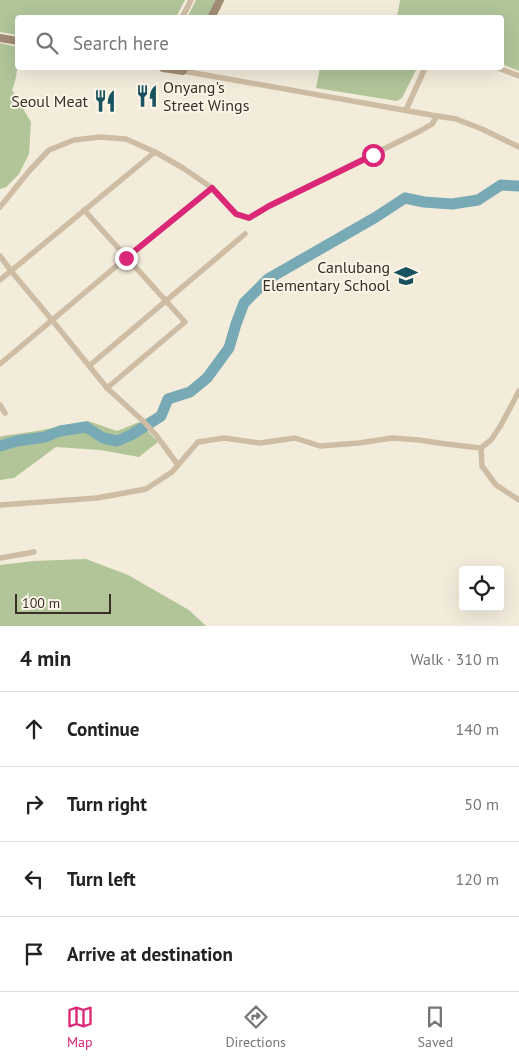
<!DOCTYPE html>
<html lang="en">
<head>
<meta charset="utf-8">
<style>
  :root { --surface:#fff; --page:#f2f2f2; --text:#222; --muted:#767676; --line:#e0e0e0; --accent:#db2777 }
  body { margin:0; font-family:"PT Sans",sans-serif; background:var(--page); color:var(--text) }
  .controls { position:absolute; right:15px; bottom:15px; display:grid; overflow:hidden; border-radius:5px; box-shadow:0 5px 20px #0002 }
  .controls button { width:45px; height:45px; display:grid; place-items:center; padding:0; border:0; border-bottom:1px solid var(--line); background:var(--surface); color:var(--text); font:25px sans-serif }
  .scale { position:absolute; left:15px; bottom:12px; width:96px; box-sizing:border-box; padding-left:5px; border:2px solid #392f27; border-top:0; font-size:14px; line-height:18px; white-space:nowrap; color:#392f27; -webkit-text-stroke:4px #fbf5e8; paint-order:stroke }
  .stop { position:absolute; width:15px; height:15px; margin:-11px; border:4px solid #db2777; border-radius:50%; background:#fff }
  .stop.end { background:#db2777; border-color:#fff; box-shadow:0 1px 5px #0008 }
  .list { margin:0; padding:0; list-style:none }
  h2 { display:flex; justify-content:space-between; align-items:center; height:65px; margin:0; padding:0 20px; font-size:21px }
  h2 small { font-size:16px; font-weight:400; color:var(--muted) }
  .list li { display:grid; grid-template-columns:32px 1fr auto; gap:15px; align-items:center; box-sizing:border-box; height:75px; padding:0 20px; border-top:1px solid var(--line) }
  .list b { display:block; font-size:19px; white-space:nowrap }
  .list em { font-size:16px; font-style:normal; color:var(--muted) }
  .icon { flex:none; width:28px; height:28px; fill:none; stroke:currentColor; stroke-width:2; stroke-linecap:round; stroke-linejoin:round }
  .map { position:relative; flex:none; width:519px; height:626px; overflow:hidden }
  .search { position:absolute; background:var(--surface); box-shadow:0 5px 20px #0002; left:15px; right:15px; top:15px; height:55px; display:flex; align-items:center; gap:12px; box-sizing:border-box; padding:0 18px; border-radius:5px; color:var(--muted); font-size:19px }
  .sheet { height:365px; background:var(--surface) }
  nav { display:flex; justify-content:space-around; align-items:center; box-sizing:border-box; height:70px; border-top:1px solid var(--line); background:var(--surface); font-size:14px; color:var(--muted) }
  nav a { display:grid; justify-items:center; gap:2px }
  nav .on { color:var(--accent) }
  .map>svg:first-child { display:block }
  .green { fill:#b1c599 }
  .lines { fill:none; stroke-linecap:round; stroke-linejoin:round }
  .river { stroke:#77aab5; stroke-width:11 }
  .street { stroke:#cebda5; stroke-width:5.5 }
  .secondary { stroke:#a28c76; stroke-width:8 }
  .route { stroke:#db2777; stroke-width:6 }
  .labels { text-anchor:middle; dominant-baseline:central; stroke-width:4; stroke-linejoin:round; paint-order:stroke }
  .poi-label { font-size:16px; fill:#392f27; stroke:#fbf5e8; text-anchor:end }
</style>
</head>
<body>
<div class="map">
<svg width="519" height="626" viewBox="0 0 519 626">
  <rect width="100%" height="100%" fill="#f4ecdb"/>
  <g class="green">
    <polygon points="0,0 185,0 176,17 18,18 17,35 0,32"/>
    <polygon points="196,0 217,0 207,17 187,18"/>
    <polygon points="400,0 519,0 519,71 502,64 502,18 397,17"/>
    <path d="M0 43 17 47C18 62 18 76 12 90L31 122 29 154 19 174 6 187 0 189Z"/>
    <polygon points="320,68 417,68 402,98 397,101 316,88"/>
    <polygon points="88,421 117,431 139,422 158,442 139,457 100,450 56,447 14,478 0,480 0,437 2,436 37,431"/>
    <polygon points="86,559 128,575 189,610 206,626 0,626 0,565 33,561"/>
  </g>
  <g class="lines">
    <polyline class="river" points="0,446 17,441 45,437 60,431 86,427 103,438 117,441 131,435 161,416 168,399 190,392 207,378 229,348 236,324 244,303 268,279 376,217 405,198 424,202 452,204 478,200 501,185 519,186"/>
    <g class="street">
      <polyline points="182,18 191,0"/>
      <polyline points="498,68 519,76"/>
      <polyline points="183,71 437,116 456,119 482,129 519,147"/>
      <polyline points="406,110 425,68"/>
      <polyline points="0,207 30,170 49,150 74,140 100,137 126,139 155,152 183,168 212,188 236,214 249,218 269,206 422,130 432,124 437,116"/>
      <polyline points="84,210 185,322 107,388"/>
      <polyline points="0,256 11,271 52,320 107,388 143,421 156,435 178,465 172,472 146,489 97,498 0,505"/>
      <polyline points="0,280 155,152"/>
      <polyline points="0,364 126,258 212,188"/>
      <polyline points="89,366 245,234"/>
      <polyline points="519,391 501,425 491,440 481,448 482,466 496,485 519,500"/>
      <polyline points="0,405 5,413"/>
      <polyline points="178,465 198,442 224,438 260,443 295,438 320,446 359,443 392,438 419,440 446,444 481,448"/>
      <polyline points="0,558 34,552"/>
    </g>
    <g class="secondary">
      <polyline points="211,18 220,0"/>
      <polyline points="0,38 18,41"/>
      <polyline points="163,68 183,71 184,68"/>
    </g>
  </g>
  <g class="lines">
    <polyline class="route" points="126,258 212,188 236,214 249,218 269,206 373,155"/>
  </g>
  <defs>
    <symbol id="restaurant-bare" viewBox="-9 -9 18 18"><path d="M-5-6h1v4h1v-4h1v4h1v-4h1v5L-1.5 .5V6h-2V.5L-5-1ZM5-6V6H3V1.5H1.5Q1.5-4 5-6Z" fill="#18525f" stroke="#fbf5e8" stroke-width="2.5" paint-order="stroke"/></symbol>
    <symbol id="school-bare" viewBox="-9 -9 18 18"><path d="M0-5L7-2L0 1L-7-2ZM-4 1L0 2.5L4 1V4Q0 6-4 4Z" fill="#18525f" stroke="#fbf5e8" stroke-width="2.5" paint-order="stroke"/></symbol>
  </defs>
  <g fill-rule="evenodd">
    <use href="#restaurant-bare" x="131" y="80" width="32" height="32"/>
    <use href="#restaurant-bare" x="89" y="85" width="32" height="32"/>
    <use href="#school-bare" x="390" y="260" width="32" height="32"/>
  </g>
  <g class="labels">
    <g class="poi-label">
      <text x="163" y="87" text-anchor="start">Onyang's<tspan x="163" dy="18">Street Wings</tspan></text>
      <text x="88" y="101">Seoul Meat</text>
      <text x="390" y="267">Canlubang<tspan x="390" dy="18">Elementary School</tspan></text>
    </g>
  </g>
</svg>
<div class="controls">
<button><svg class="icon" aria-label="locate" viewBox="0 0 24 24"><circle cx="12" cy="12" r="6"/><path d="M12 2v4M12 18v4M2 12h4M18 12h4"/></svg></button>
</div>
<div class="scale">100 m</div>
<div class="stop" style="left:373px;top:155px"></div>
<div class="stop end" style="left:126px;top:258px"></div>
<div class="search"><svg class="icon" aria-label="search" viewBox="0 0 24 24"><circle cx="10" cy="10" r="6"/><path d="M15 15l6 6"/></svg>Search here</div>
</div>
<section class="sheet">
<h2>4 min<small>Walk · 310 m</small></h2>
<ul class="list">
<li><svg class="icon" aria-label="ahead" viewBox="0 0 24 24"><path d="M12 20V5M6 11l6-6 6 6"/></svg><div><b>Continue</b></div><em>140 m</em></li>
<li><svg class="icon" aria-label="right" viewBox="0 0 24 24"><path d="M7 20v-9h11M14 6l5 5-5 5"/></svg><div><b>Turn right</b></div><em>50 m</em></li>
<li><svg class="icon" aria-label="left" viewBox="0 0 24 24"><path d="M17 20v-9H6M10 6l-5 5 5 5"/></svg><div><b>Turn left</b></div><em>120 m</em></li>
<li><svg class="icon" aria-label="arrive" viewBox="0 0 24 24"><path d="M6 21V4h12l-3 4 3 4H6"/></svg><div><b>Arrive at destination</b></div></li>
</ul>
</section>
<nav>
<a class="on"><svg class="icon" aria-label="map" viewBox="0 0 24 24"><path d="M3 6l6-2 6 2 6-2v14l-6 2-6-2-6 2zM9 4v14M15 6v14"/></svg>Map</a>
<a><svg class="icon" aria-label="directions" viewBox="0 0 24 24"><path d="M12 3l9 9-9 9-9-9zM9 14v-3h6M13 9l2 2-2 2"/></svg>Directions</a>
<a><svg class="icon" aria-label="saved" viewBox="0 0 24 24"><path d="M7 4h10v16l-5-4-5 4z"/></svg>Saved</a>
</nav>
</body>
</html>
